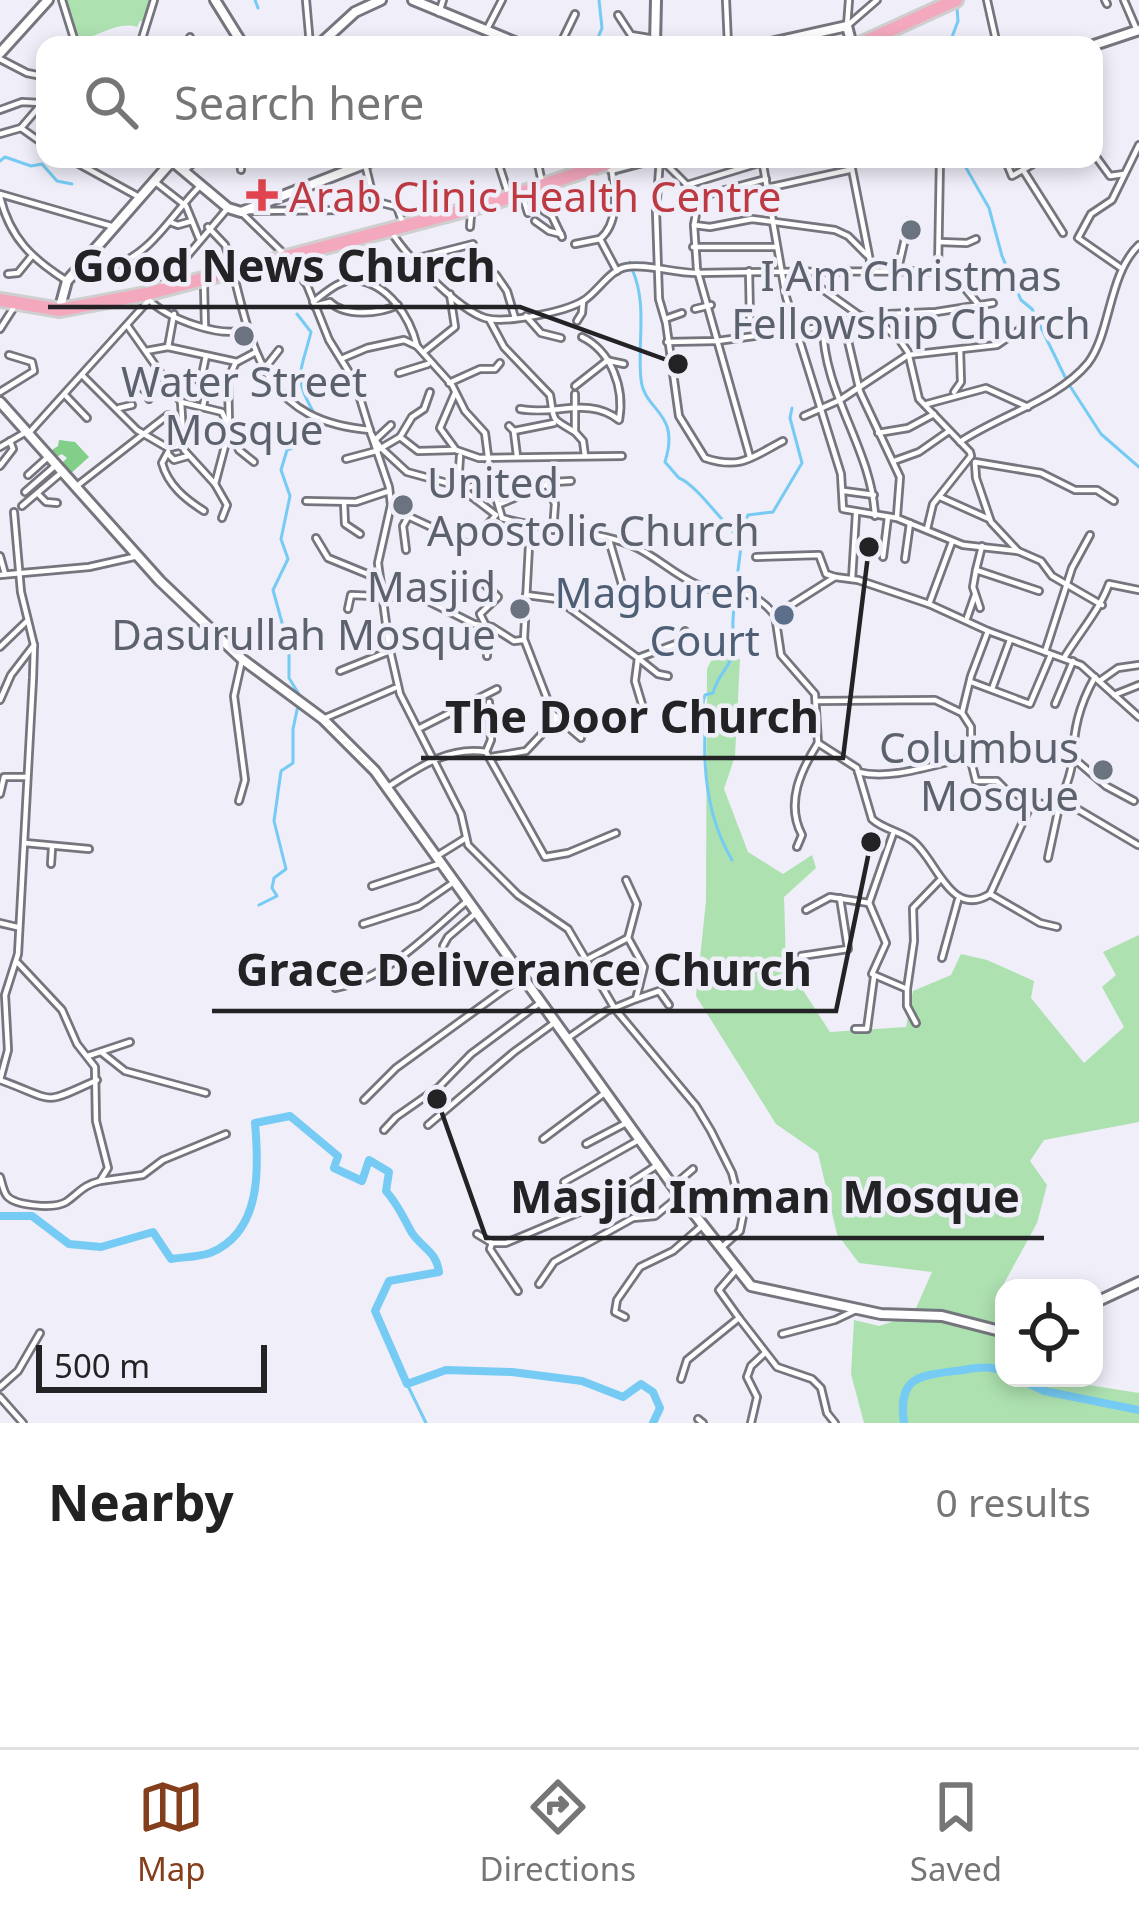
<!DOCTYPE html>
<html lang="en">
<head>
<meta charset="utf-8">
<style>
  :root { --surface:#fff; --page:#f6f6f6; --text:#222; --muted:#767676; --line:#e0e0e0; --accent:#853e1c }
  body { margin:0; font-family:"Noto Sans",sans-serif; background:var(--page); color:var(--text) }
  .controls { position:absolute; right:36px; bottom:36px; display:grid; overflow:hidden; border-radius:24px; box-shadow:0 6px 18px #0003 }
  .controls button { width:108px; height:108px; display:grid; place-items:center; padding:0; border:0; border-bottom:3px solid var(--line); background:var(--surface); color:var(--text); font:60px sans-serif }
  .scale { position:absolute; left:36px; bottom:30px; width:231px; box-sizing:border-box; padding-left:12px; border:6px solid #232326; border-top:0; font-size:33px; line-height:42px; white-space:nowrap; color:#232326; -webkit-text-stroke:9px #efeef9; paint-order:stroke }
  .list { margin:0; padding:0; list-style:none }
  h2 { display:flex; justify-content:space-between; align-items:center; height:156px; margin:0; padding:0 48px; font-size:51px }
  h2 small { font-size:39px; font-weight:400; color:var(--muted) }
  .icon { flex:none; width:66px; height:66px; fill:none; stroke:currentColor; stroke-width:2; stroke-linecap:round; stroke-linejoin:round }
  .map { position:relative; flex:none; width:1139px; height:1423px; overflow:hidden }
  .search { position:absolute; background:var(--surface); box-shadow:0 6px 18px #0003; left:36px; right:36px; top:36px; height:132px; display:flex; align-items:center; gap:30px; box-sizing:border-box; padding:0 42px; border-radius:24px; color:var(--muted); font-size:45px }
  .sheet { height:324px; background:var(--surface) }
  nav { display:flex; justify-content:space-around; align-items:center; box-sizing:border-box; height:168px; border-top:3px solid var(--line); background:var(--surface); font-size:33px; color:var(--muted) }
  nav a { display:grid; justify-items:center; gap:6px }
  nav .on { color:var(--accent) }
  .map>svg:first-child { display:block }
  .green { fill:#ade1b0 }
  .forest { fill:#81cf88 }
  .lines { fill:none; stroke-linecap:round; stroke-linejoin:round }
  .stream { stroke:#75cbf3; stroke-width:3 }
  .river { stroke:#75cbf3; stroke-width:8 }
  .minor-casing { stroke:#75757e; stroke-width:10 }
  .tertiary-casing { stroke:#75757e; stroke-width:14 }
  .trunk-casing { stroke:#cfcfcf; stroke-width:18 }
  .minor { stroke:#fff; stroke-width:4.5 }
  .tertiary { stroke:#fff; stroke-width:8 }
  .trunk { stroke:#f3a8be; stroke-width:12 }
  .health-dot { fill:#e0444e; stroke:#efeef9; stroke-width:4.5 }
  .worship-dot { fill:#6b7280; stroke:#efeef9; stroke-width:4.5 }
  .service-dot { fill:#5c6f8a; stroke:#efeef9; stroke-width:4.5 }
  .labels { text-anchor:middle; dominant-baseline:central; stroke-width:9; stroke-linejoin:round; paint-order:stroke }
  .health-label { font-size:42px; fill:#be3a42; stroke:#efeef9; text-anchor:start }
  .worship-label { font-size:42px; fill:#5b616d; stroke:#efeef9 }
  .service-label { font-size:42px; fill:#4e5e75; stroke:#efeef9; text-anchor:end }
  .leader { fill:none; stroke:#232326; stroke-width:4.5 }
  .callout-dot { fill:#232326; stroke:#efeef9; stroke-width:4.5 }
  .callout-label { font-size:45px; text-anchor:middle; font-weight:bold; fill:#232326; stroke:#efeef9; stroke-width:9; stroke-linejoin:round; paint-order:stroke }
</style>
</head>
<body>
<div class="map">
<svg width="1139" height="1423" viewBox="0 0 1139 1423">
  <rect width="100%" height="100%" fill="#efeef9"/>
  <g class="green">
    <path d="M65 0H151L147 24 140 21 137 27C123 22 105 31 91 37L92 45 77 44Z"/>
    <polygon points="713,657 740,659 735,756 724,789 748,852 783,874 812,855 816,868 784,897 786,964 830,1032 906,1027 913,991 951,975 961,954 987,960 1034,981 1031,998 1084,1063 1124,1027 1102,987 1116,975 1103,952 1139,935 1139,1122 1044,1140 1030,1161 1047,1185 1037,1223 995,1300 997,1341 1004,1350 1004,1378 1044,1378 1139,1393 1139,1423 864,1423 851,1374 854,1320 879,1326 913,1315 932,1272 859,1263 837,1234 818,1153 776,1124 696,996 706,901 707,669"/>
  </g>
  <polygon class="forest" points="59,440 75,442 89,457 68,476 60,465 67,458 62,454 54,458 49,452 58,446"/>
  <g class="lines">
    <g class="stream">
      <polyline points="255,0 258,8"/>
      <polyline points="595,45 602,28 599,0"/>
      <polyline points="949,45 958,21 957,8"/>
      <polyline points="961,159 989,208 1002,256 1021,300 1032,309 1066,379"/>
      <polyline points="0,161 5,157 31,166 42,164 57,181 72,184"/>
      <polyline points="630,262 630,264"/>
      <path d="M632 269C648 305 637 343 641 379 644 412 681 411 665 462L679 478C696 484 725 526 743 542"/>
      <polyline points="1068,383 1101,434 1139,467"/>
      <path d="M732 860C709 821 703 778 705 732 705 719 700 708 705 695L713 693C717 677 725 672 731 659 736 650 732 631 733 620 734 603 742 526 748 515L773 512 802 463 790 418 792 408"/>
      <path d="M259 905 277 896 272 888 274 878 286 869 274 821 281 771 293 763V729L300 696 289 678V648L273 590 288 559 281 539 290 496 281 470 287 450 295 447 296 429 317 418C292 377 300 376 311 332L297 314"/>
      <polyline points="407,1384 426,1423"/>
    </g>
    <g class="river">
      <path d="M0 1216H32L69 1244 101 1247 153 1232 171 1259C183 1257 199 1257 210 1253 262 1232 259 1168 255 1123L290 1116 338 1156 334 1168 362 1181 369 1160 389 1172 386 1191C399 1206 403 1217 412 1233 423 1249 436 1251 439 1272L389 1281 375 1311 407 1384 446 1370 512 1372 582 1381 623 1397 641 1384 653 1392 660 1408 653 1423"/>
      <polyline points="1017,1378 1044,1391 1139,1410"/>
      <path d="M904 1423C898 1378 916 1376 955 1371 973 1369 988 1364 1004 1372"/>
    </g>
    <defs>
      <g id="minor">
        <polyline points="62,0 76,45"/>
        <polyline points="306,0 310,45"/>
        <polyline points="726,0 728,45"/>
        <polyline points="987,0 997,45"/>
        <polyline points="1105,0 1107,4"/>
        <polyline points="1124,0 1136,28"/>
        <polyline points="439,13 443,0"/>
        <polyline points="618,15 631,35 655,39"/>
        <polyline points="847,26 877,0"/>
        <polyline points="847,26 849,0"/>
        <polyline points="486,31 502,0"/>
        <polyline points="140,45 154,0"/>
        <polyline points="187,45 190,37"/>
        <polyline points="560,45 575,14"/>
        <polyline points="0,59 27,73 42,76"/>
        <polyline points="0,110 22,102 40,103"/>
        <polyline points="21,128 45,145"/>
        <polyline points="0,134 21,128 45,100"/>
        <polyline points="1094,154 1110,176 1124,174"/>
        <polyline points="70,159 139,197"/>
        <polyline points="240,159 241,170"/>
        <polyline points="360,159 365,164 374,201 397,207 402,221"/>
        <polyline points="497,159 508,193"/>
        <polyline points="537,159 542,183"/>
        <path d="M660 159 656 211 659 299 666 323 679 416 705 458C741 470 752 457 783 441"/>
        <polyline points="661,159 699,197 694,225 710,227 752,219 835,230 848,236 867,255"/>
        <polyline points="762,159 786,297 841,474 843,509 897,518 963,545 1018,551 1041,561 1052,576 1102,605"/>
        <polyline points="850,159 872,271"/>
        <polyline points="1005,159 1012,176 1042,159"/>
        <polyline points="185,170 198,159"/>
        <polyline points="1023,170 1063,233"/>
        <path d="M612 171C615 195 619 223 600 239L617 271"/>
        <polyline points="154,181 186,206 199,238"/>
        <polyline points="687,185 762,162"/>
        <polyline points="767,188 849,170"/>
        <polyline points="541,190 544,211 552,216 562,237"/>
        <polyline points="0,194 111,226"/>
        <polyline points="522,194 528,213"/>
        <path d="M0 197C10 238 32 259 67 281"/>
        <polyline points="699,197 766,179"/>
        <polyline points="248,211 344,210"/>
        <polyline points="241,212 283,253"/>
        <polyline points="535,221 549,231 561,234"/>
        <polyline points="170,222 178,225 192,221"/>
        <polyline points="694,225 697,269 750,457"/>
        <polyline points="208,227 225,245 233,267"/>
        <polyline points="470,227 471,214"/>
        <path d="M391 231C404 254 459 310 485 318 506 324 564 312 583 301 598 292 609 270 626 267 645 263 677 274 699 273 779 271 859 272 938 271L954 275 978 304"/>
        <polyline points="940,242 967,243 976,239"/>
        <polyline points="575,244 600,239"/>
        <polyline points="693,247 775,247"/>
        <polyline points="286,258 307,285 329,340 355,382 371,434 381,448 407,472 458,486 496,515 470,545 399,512 391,505"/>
        <polyline points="414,259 473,244"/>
        <path d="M113 266C152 254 172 214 200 186"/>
        <polyline points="1121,268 1078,238 1091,214 1112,200 1139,145"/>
        <polyline points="898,269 909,221"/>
        <polyline points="749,271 750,318 759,333"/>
        <polyline points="938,271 940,159"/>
        <path d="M233 272C254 358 268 421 370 430"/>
        <polyline points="8,274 18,273 31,257"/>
        <polyline points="801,274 859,315 879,322 899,339 908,352 919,399 970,452 971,456 933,504 927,529"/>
        <polyline points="496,275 507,291 515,318"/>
        <polyline points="204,285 205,327"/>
        <polyline points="161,287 227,209"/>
        <path d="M148 299C168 319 221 339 248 329"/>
        <path d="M313 302C324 294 340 279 355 280 388 283 410 317 417 346"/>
        <path d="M314 306 330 302C345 317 379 314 398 305"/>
        <polyline points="695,309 711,305"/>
        <polyline points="526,316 541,333 561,338"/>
        <path d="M489 319 504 347 550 395C555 422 549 417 575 432"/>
        <polyline points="665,319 682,313"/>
        <polyline points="875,319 888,314 936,312 993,303"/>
        <polyline points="577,321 582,313 583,301"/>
        <polyline points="844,324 860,392 900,477 897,516"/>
        <polyline points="127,325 181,402 184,450 215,484"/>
        <path d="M823 326C823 393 872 450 875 516"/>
        <polyline points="0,329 16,304"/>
        <polyline points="667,342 717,341 844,324 859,315"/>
        <polyline points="168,347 174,314"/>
        <polyline points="146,351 168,347 237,362 254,353"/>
        <polyline points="425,351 455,327 450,294"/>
        <polyline points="341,359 367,348 404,340 417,346 452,385 465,411 485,433 491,480 502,518"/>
        <polyline points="610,361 624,364"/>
        <polyline points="264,369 279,350"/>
        <polyline points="399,373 428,364"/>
        <polyline points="82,375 137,430 168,448 183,445"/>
        <polyline points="201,380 206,356"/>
        <polyline points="135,383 150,394 149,399"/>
        <polyline points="449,383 480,369 495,369 500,363"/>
        <polyline points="575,386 608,360"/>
        <polyline points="172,388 193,379 228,380"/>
        <polyline points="0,392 34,371 32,362 9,355"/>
        <polyline points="954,392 961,382 960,350"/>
        <polyline points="455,393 440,428 456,450 479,458 622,456"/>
        <polyline points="150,394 166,380"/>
        <polyline points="575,394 575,432 583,441 585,456"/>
        <polyline points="66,396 87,418"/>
        <polyline points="181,402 222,412 239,450 254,462"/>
        <polyline points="927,404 986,388 1028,407"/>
        <polyline points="203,406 208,383"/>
        <polyline points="119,408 132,405"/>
        <path d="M520 409C554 416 589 396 619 420 625 388 611 351 582 337"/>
        <polyline points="804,416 840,400 908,355 997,345 1034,320"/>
        <polyline points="229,422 228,380 235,364"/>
        <polyline points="232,423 250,432"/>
        <polyline points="509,426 514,431 554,423"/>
        <polyline points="514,432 517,456"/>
        <polyline points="878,433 908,428 934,414"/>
        <polyline points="28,434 149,300"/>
        <polyline points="371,434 389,487 391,505 378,563 389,646 400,694 461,814 468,845 518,895 568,929 615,1009 696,1106 711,1131 732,1173 743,1216 740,1231 721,1248"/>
        <polyline points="400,437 418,451 454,450"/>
        <polyline points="375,440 391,425"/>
        <path d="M960 442C998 416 1058 400 1088 363 1111 333 1108 274 1139 245"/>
        <polyline points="0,447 26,432"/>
        <path d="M168 452 162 463C168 485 185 499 204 511"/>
        <polyline points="168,454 174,460 188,456"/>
        <polyline points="346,459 376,451 400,437 412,417 424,409 430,392"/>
        <polyline points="894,461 919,452 949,431"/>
        <polyline points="975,462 1041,473 1075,490 1097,490 1114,501"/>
        <polyline points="975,463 976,478 991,522 1018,551"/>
        <polyline points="0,466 13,449 10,441"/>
        <polyline points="28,475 48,457"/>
        <polyline points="547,484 555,504 553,530"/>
        <polyline points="78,485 168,415"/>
        <polyline points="458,486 460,456"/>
        <polyline points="464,489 491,480"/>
        <polyline points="844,491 874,495"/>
        <polyline points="25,492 56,465"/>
        <polyline points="39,495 46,502 57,503"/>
        <polyline points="940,497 989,519"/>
        <polyline points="306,501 356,502 389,491"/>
        <polyline points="344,502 345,524 360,534"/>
        <polyline points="500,504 553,482 571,481"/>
        <polyline points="22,506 62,472"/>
        <polyline points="222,518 227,505 215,484 229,431"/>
        <path d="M502 518C544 531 591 529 631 545 655 555 673 574 696 584 727 599 747 582 773 613"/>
        <polyline points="530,527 524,639 553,714 581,738"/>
        <polyline points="316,538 328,558 377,578"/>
        <polyline points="609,540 623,588"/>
        <polyline points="982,546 976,570 1039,591"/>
        <polyline points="406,550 403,526 408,517"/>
        <polyline points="0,556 5,574"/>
        <polyline points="756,557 819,555 826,574 835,577"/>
        <polyline points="883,557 888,517"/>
        <polyline points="905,559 910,523"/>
        <polyline points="976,570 973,587 980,608"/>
        <polyline points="0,575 89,567 138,556"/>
        <polyline points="852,579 856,514"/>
        <polyline points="480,580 498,597 480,614 486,626"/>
        <polyline points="526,595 557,599 638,658 635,681 644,711"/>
        <polyline points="929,604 952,542"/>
        <polyline points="348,609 351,595 422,598 474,624 492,627 514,641 523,640"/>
        <path d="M775 615 781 655 815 694 818 743 857 768 872 819C884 830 901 831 914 842 937 861 951 919 990 894L1032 802 1059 807 1062 800"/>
        <polyline points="775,615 835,577 858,580 929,604 988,631 1081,665 1139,717"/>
        <polyline points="967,618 975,595"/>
        <polyline points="988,631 971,676 962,713 971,727 971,761 976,781 997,781 1005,789 1031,801"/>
        <polyline points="0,647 26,622"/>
        <polyline points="1045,652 1072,568 1090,535"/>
        <polyline points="487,656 488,626"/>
        <path d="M1064 658C1079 633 1099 611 1109 584L1139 590"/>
        <polyline points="340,671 390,651"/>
        <polyline points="668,676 658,674 638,658 681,642 685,631"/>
        <polyline points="1101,680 1118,668 1139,665"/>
        <polyline points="971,682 1030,704 1050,657"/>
        <polyline points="992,689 1010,640"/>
        <polyline points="1114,695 1139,685"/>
        <polyline points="0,700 11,675 34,645"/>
        <polyline points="816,701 935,700 962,713"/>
        <polyline points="1055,704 1073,661"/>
        <polyline points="323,719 395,688"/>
        <polyline points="420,728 497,689"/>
        <polyline points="486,752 491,740 489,702"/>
        <polyline points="1071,756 1106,786 1134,801"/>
        <polyline points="491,757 526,751 555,720"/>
        <path d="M858 772C893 781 936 763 970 757"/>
        <path d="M388 787C418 768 448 746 486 752L545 857 568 853 616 833"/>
        <polyline points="0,794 4,777 27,777"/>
        <path d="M1062 800C1064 789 1072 773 1072 762 1074 730 1078 707 1095 677"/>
        <polyline points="1062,800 1138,845"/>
        <polyline points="239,801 245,780 234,696 242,660"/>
        <polyline points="893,834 869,903 886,943 872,974 907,989 907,1006 916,1023"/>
        <polyline points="25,843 89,849"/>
        <path d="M797 847 802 835C785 803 801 770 818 743"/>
        <polyline points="437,856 466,838"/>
        <polyline points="1048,858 1059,807"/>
        <polyline points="51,864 52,848"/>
        <polyline points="372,886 442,863"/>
        <polyline points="990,894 1040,923 1057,927"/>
        <polyline points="806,910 830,897 869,903"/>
        <polyline points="0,923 17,927"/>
        <polyline points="363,924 419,906 454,882"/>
        <polyline points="443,946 448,937 476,913"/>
        <polyline points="801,956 848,949 840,898"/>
        <polyline points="942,958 958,900"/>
        <polyline points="586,960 628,938"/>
        <path d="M335 988C387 979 428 934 467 901"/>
        <polyline points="907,989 914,941 913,908 939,881"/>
        <polyline points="636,999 659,991 669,1005"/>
        <polyline points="855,1029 867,1029 874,977"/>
        <polyline points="568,1038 607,1011 636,999 644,967 628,938 637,904 626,880"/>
        <polyline points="101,1052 125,1071 206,1093"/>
        <polyline points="88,1056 130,1042"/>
        <polyline points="0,1080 8,1050 5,995 18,954 33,678 34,645 21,592 14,512"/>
        <path d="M0 1080C58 1101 40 1106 97 1080"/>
        <polyline points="364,1100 396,1068 523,976"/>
        <polyline points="428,1125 514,1052 554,1023"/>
        <polyline points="384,1130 396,1117 439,1087 471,1054 541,1002"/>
        <polyline points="543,1139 606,1092"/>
        <polyline points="586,1144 628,1122"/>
        <path d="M0 1177C2 1183 3 1191 7 1196 16 1206 54 1209 66 1202 79 1193 83 1185 100 1181L108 1168 96 1121 95 1067 77 1044 62 1010 18 963"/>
        <polyline points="100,1181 143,1175 163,1160 226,1134"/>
        <polyline points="564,1182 637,1141"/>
        <polyline points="673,1186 693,1169"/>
        <polyline points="477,1234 492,1243 506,1243 594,1206 659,1164"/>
        <polyline points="492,1243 490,1249 518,1291"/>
        <polyline points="539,1284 554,1262 633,1218 655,1216 677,1198"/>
        <polyline points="625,1317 615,1312 617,1300 640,1267 673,1251 703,1225"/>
        <polyline points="739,1318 777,1367 812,1379 821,1388 827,1413 835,1423"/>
        <polyline points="782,1334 835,1320 856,1310"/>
        <polyline points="681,1379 687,1360 739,1318 719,1290 737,1269"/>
        <polyline points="0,1387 18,1371 40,1333"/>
        <polyline points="0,1397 23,1423"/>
        <polyline points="698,1419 703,1423"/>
        <polyline points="751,1423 757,1397 747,1377 751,1366 765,1353"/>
      </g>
      <g id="tertiary">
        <polyline points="215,0 243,45"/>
        <polyline points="413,0 522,45"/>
        <polyline points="319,45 355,12 381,0"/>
        <polyline points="655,45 656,0"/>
        <polyline points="762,45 847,26 852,45"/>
        <polyline points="1094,45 1139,30"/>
        <polyline points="0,53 48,0"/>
        <polyline points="609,163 612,169 650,159"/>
        <polyline points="60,307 67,281 172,161 228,208 241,212 377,159"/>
        <polyline points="0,402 160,581 242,659 323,719 375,771 680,1196 751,1286 881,1314 942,1316 1004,1332"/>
        <polyline points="1094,1303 1139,1282"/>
      </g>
      <g id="trunk">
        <polyline points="858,45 956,0"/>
        <polyline points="0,300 60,310 146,294 492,203 619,159"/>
      </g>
    </defs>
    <use href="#minor" class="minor-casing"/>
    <use href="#tertiary" class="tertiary-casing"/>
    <use href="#trunk" class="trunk-casing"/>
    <use href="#minor" class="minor"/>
    <use href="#tertiary" class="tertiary"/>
    <use href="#trunk" class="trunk"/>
  </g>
  <path class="health-dot" d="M256 177h12v12h12v12h-12v12h-12v-12h-12v-12h12z"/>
  <g class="worship-dot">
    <circle cx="911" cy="230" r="12"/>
    <circle cx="244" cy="336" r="12"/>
    <circle cx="403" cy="505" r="12"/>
    <circle cx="520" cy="609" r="12"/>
    <circle cx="1103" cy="770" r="12"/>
  </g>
  <circle class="service-dot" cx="784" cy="615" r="12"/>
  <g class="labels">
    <g class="health-label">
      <text x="289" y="195">Arab Clinic Health Centre</text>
    </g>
    <g class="worship-label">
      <text x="911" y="274">I Am Christmas<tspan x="911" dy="48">Fellowship Church</tspan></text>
      <text x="244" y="380">Water Street<tspan x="244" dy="48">Mosque</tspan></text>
      <text x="427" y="481" text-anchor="start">United<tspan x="427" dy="48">Apostolic Church</tspan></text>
      <text x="496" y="585" text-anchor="end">Masjid<tspan x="496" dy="48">Dasurullah Mosque</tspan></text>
      <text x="1079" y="746" text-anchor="end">Columbus<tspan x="1079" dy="48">Mosque</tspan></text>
    </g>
    <g class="service-label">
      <text x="760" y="591">Magbureh<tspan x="760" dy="48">Court</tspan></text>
    </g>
  </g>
  <path class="leader" d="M678 364L520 307H48M869 547L843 758H421M871 842L836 1011H212M437 1099L486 1238H1044"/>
  <g class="callout-dot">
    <circle cx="678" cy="364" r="12"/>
    <circle cx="869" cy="547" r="12"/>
    <circle cx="871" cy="842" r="12"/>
    <circle cx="437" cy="1099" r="12"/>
  </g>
  <g class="callout-label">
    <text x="284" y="282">Good News Church</text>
    <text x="632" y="733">The Door Church</text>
    <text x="524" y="986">Grace Deliverance Church</text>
    <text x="765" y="1213">Masjid Imman Mosque</text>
  </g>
</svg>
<div class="controls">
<button><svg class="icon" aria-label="locate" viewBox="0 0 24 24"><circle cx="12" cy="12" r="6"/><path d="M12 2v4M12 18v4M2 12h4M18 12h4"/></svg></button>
</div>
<div class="scale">500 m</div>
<div class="search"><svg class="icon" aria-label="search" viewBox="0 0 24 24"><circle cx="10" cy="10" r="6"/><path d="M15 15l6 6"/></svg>Search here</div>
</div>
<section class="sheet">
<h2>Nearby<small>0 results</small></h2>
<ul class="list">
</ul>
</section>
<nav>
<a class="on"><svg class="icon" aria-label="map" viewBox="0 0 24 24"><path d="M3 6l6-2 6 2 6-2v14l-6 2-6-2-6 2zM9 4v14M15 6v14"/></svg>Map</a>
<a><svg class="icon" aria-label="directions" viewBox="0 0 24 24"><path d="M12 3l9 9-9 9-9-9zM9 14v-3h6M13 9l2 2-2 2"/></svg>Directions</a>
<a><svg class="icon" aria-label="saved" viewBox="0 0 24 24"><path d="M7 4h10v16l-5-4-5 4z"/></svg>Saved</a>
</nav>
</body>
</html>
